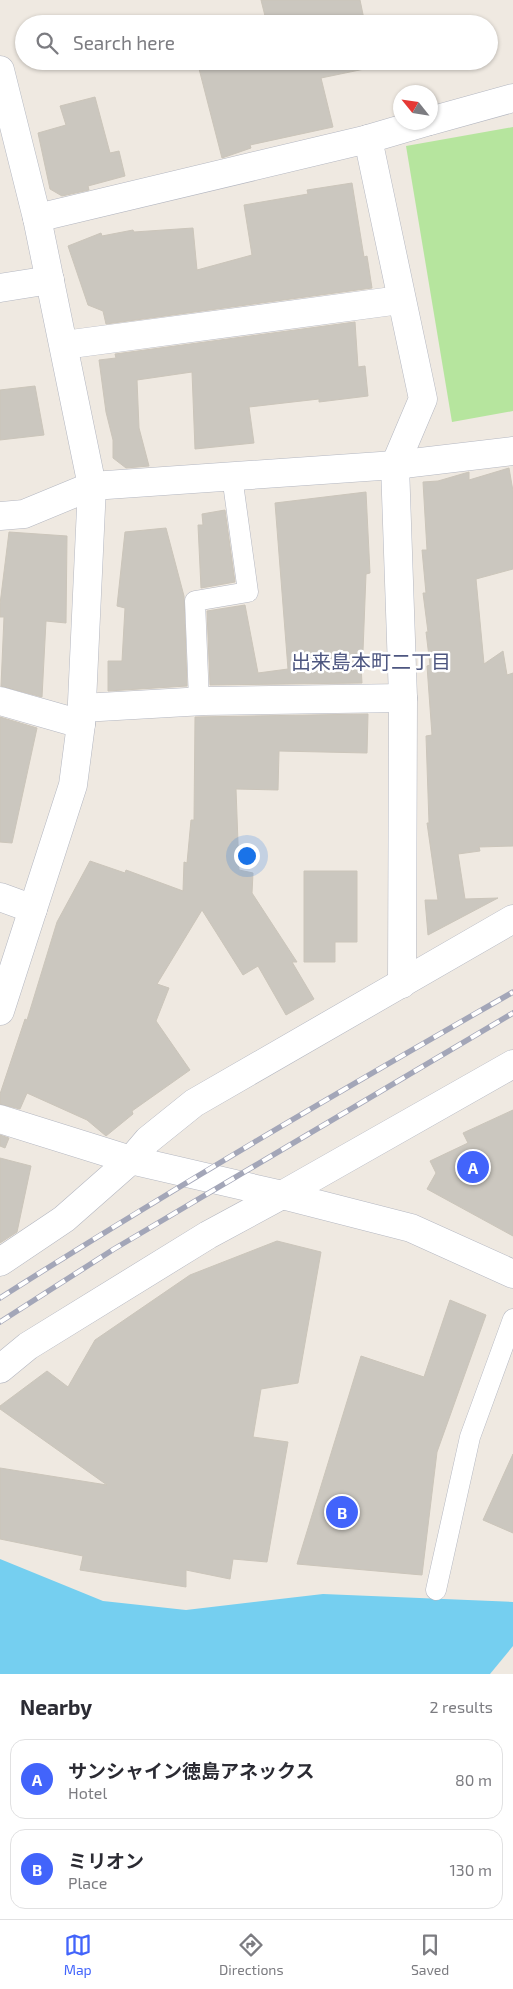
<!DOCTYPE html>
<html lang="en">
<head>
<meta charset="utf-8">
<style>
  :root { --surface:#fff; --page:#f2f2f3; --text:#2b2b33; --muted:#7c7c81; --line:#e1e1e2; --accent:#4264fb }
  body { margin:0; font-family:"Exo 2","Noto Sans JP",sans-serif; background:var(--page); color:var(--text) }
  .compass { position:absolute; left:393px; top:85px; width:45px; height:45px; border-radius:50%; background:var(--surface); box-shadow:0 1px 4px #0004; rotate:300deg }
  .you { position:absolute; left:246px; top:855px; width:18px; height:18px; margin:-12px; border:4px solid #fff; border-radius:50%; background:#1a73e8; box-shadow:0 0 0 8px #1a73e833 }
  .badge { display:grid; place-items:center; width:32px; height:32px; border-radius:50%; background:var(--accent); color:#fff; font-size:16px; font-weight:700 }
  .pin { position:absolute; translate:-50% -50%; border:2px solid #fff; box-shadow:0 1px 5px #0006 }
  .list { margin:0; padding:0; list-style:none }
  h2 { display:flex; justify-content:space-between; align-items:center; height:65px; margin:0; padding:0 20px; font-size:21px }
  h2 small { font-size:16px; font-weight:400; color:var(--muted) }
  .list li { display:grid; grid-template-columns:32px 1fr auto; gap:15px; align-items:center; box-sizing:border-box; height:80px; margin:0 10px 10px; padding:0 10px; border:1px solid var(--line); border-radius:15px }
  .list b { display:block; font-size:19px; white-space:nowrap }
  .list p { margin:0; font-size:16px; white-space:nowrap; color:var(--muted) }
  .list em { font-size:16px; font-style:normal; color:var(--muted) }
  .icon { flex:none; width:28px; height:28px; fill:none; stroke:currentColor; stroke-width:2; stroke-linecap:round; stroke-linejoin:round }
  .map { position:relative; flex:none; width:513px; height:1674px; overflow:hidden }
  .search { position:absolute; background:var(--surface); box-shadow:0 1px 4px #0004; left:15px; right:15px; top:15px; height:55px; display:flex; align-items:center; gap:12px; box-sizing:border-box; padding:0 18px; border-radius:28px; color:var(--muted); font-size:19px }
  .sheet { height:245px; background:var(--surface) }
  nav { display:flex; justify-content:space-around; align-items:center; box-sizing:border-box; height:70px; border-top:1px solid var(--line); background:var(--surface); font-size:14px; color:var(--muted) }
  nav a { display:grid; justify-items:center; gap:2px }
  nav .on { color:var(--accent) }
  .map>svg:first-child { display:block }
  .green { fill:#b6e59e }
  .water { fill:#75cff0 }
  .pier { fill:#efe9e1 }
  .building { fill:#cbc7bf; stroke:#cbc5ba }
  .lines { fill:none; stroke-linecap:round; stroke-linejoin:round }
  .service-casing { stroke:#b4b7c1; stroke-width:21 }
  .minor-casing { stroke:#b4b7c1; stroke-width:29 }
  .tertiary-casing { stroke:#b4b7c1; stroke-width:29 }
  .service { stroke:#fff; stroke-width:20 }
  .minor { stroke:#fff; stroke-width:28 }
  .tertiary { stroke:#fff; stroke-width:28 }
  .rail-casing { stroke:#a3a6b8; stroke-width:5.5 }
  .rail { stroke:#fff; stroke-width:4; stroke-dasharray:11; stroke-linecap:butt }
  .labels { text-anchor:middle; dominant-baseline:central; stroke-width:5; stroke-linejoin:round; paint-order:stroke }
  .neighbourhood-label { font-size:20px; fill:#4d5680; stroke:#fff }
</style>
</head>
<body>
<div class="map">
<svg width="513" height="1674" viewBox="0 0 513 1674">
  <rect width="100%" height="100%" fill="#efe9e1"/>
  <polygon class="green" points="513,127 513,411 452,422 406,146"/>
  <polygon class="water" points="0,1559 103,1601 186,1610 323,1594 513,1602 513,1674 0,1674"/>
  <polygon class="pier" points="513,1646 513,1674 490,1674"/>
  <g class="building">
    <polygon points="261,0 360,0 365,24 267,24"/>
    <polygon points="197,61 373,61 374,67 321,78 333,127 250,145 251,148 222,158"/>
    <polygon points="95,97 110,153 119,151 125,176 88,186 89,190 62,196 50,189 38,133 66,125 60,106"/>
    <polygon points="352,183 364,257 367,256 372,288 106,324 103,311 88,305 68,246 101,233 102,236 133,230 134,232 193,228 197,270 252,255 244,205 308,194 307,190"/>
    <polygon points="355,322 358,367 365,366 368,396 319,402 319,399 249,407 254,443 195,449 192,372 137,380 139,428 149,466 126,468 113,458 113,440 106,412 99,360 116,358 115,354"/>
    <polygon points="35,386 44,435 0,440 0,390"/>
    <polygon points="509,468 513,491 513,569 476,579 484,664 503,651 507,675 513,673 513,846 479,847 480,851 458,854 465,899 498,898 428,935 425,900 438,900 427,823 429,823 426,736 432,735 427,666 430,665 426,632 428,632 423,593 426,593 422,550 427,550 423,482 438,481 469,472 469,480"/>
    <polygon points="366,492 370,573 366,574 363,651 360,651 362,683 210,685 207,611 245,605 258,673 288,669 275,503"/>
    <polygon points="225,510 235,582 201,588 198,525 203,525 202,514"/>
    <polygon points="166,528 184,596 187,686 108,691 108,661 122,661 125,608 117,606 125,532"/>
    <polygon points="9,532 67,536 66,623 46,621 42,697 1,686 4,617 0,617 0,604"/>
    <polygon points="368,714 367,753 279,751 278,790 236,789 239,870 253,873 252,893 297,962 292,962 314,999 286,1015 258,966 243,975 202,910 157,984 169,988 156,1021 190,1070 132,1111 133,1114 106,1136 87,1120 27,1093 20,1109 0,1104 0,1094 25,1019 27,1020 57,922 90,861 125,873 126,870 183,891 184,862 187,863 191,820 194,820 195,717"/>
    <polygon points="0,717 37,728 12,843 0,842"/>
    <polygon points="304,871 357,871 357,942 335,942 335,962 304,962"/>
    <polygon points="513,1110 513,1236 427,1189 436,1173 430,1161 468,1143 463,1133"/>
    <polygon points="0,1135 9,1138 5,1148 0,1146"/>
    <polygon points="0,1158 31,1166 17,1232 0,1243"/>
    <polygon points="277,1241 321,1252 298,1383 261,1389 253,1437 288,1442 267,1562 233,1559 230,1579 186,1570 186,1587 80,1570 83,1556 0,1539 0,1468 107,1485 0,1409 0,1406 47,1371 68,1387 95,1340 190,1275"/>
    <polygon points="450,1300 486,1315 437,1452 422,1575 297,1564 361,1356 424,1377"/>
    <polygon points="513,1454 513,1533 483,1520"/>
  </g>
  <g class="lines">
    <defs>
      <g id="service">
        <polyline points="199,701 195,601 248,592 232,476"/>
        <polyline points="436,1590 470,1437 513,1319"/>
      </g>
      <g id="minor">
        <polyline points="64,345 400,300"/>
        <polyline points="395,465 403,698 402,984"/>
        <polyline points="0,701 81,724"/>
        <polyline points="82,708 204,701 403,698"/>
        <polyline points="0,897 33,909"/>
        <polyline points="0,1262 64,1219 131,1160"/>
        <polyline points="0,1369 28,1346 208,1235 282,1195"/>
      </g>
      <g id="tertiary">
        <polyline points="0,70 37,218 92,486 81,724 73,785 0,1011"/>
        <polyline points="430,121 513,98"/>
        <polyline points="368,139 423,399 395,465"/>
        <polyline points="37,218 368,139 426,122"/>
        <polyline points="0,288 50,280"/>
        <polyline points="0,516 24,514 92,486 395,465 513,451"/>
        <polyline points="0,1119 131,1160 282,1195 411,1228 513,1274"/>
        <polyline points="131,1160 148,1140 194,1103 513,919"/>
        <polyline points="282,1195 513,1064"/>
      </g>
    </defs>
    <use href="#service" class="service-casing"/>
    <use href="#minor" class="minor-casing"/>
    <use href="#tertiary" class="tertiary-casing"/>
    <use href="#service" class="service"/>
    <use href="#minor" class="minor"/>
    <use href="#tertiary" class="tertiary"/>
    <defs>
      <g id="rail">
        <path d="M0 1298C168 1191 340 1091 513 992"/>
        <polyline points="0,1322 114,1249 513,1013"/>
      </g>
    </defs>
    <use href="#rail" class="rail-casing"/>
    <use href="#rail" class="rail"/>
  </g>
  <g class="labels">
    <g class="neighbourhood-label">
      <text x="371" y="661">出来島本町二丁目</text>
    </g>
  </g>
</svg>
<svg class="compass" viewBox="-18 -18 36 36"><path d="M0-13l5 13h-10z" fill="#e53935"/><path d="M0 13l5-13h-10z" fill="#7c7c81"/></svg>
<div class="you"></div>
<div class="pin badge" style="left:473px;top:1167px">A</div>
<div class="pin badge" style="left:342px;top:1512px">B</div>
<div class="search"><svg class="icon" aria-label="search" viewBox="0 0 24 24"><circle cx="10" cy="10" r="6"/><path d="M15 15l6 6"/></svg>Search here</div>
</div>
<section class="sheet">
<h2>Nearby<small>2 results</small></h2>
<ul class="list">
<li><span class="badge">A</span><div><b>サンシャイン徳島アネックス</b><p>Hotel</p></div><em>80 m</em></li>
<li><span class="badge">B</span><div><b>ミリオン</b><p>Place</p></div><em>130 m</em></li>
</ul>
</section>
<nav>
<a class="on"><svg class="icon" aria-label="map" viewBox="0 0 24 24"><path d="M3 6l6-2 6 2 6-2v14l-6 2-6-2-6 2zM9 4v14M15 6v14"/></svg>Map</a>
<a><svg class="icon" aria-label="directions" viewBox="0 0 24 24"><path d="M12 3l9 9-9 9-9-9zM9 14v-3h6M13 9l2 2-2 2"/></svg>Directions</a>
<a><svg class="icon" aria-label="saved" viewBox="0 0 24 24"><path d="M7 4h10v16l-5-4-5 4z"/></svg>Saved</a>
</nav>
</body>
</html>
